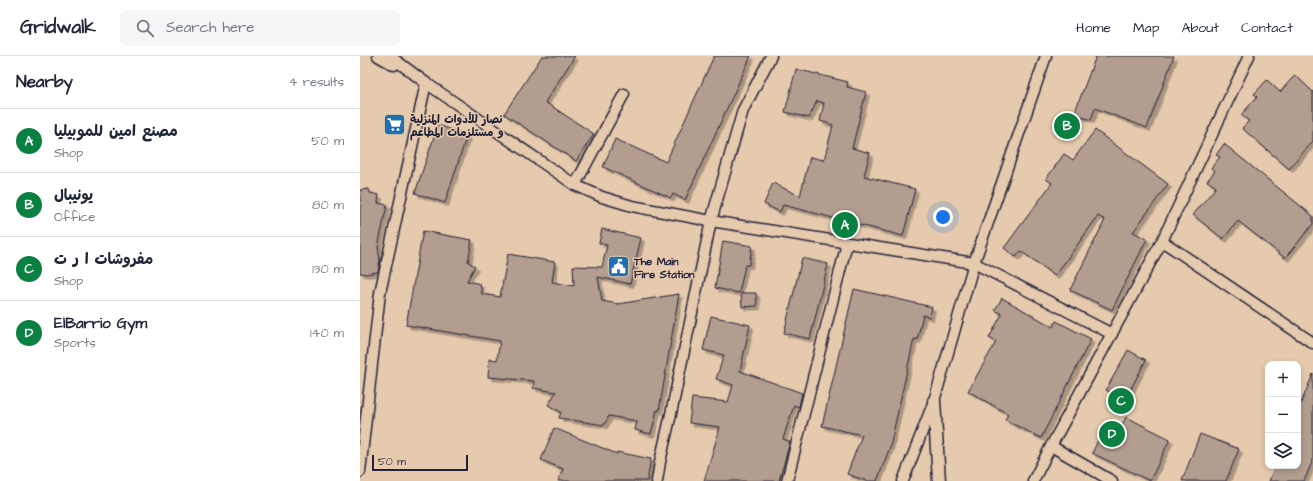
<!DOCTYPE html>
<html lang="en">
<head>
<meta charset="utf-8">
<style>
  :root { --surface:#fff; --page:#f6f6f7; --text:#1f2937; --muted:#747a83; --line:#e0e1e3; --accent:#0b8043 }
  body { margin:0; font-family:"Architects Daughter","Playpen Sans Arabic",sans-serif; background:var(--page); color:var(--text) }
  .controls { position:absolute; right:12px; bottom:12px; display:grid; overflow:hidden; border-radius:8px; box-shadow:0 2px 6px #0003 }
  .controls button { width:36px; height:36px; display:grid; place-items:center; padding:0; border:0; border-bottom:1px solid var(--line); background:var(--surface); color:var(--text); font:20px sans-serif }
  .scale { position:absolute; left:12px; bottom:10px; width:96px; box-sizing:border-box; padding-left:4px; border:2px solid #22223b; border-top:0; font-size:11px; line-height:14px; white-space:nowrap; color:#22223b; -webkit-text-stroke:3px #e6caad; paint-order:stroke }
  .you { position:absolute; left:583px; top:161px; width:14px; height:14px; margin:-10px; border:3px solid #fff; border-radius:50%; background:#1a73e8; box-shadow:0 0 0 6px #1a73e833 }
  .badge { display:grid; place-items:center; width:26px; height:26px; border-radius:50%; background:var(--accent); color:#fff; font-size:13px; font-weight:700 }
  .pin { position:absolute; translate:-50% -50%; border:2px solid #fff; box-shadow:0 1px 4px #0006 }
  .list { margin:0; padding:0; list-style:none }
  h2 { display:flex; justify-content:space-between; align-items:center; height:52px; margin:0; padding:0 16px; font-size:17px }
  h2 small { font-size:13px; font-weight:400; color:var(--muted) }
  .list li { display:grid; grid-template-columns:26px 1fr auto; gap:12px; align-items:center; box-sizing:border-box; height:64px; padding:0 16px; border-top:1px solid var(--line) }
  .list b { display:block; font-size:15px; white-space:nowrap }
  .list p { margin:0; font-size:13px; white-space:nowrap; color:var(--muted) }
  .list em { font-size:13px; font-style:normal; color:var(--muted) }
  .icon { flex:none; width:22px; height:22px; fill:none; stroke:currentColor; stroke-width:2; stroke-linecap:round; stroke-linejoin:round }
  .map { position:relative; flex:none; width:953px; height:425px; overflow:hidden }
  header { display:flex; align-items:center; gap:24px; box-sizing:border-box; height:56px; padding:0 20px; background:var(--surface); border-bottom:1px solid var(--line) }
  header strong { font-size:19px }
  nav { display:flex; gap:22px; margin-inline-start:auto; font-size:14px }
  .search { width:280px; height:36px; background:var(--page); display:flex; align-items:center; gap:10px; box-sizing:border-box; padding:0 14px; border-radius:8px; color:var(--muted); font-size:15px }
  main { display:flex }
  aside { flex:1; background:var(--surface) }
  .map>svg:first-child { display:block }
  .building { fill:#b39d8f; stroke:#22223b; filter:url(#shadow) }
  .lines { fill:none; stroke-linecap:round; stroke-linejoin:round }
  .minor-casing { stroke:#22223b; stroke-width:13 }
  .tertiary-casing { stroke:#22223b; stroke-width:15 }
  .minor { stroke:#e6caad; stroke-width:10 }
  .tertiary { stroke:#e6caad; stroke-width:12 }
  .labels { text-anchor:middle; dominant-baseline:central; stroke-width:3; stroke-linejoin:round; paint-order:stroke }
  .poi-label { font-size:11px; font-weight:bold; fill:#22223b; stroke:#e6caad; text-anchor:start }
</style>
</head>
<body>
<header>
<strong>Gridwalk</strong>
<div class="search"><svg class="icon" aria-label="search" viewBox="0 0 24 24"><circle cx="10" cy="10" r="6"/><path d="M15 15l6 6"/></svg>Search here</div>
<nav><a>Home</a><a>Map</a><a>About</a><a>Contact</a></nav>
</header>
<main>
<aside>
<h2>Nearby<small>4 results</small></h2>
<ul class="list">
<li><span class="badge">A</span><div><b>مصنع امين للموبيليا</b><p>Shop</p></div><em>50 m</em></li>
<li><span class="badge">B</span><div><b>يونيبال</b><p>Office</p></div><em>80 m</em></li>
<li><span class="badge">C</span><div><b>مفروشات ا ر ت</b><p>Shop</p></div><em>130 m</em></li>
<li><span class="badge">D</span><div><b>ElBarrio Gym</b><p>Sports</p></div><em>140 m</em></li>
</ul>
</aside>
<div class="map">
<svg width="953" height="425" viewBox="0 0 953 425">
  <defs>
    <filter id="shadow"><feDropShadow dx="3.5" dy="3.5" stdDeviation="0" flood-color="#0004"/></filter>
  </defs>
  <rect width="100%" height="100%" fill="#e6caad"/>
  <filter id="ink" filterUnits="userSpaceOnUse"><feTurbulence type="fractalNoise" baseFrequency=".025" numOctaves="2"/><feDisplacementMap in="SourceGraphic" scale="8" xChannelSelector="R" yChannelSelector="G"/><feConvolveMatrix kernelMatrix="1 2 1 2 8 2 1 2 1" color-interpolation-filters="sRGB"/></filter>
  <g filter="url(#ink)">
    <g class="building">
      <polygon points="182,0 215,0 185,46 234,78 216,105 144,58"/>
      <polygon points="354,0 391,0 325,144 313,138 311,142 243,111 255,83 306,106"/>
      <polygon points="736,0 814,0 787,72 735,52 731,64 714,58"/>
      <polygon points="436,13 488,26 487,31 506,36 492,92 510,97 504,120 555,133 543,180 423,149 420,156 404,148 413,127 440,140 450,101 464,104 473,69 460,65 464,47 457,45 449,62 425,56"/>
      <polygon points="935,19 953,36 953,85 929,113 882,72 889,65 881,59 897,41 894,38 907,24 920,36"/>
      <polygon points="78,69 107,79 85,147 55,137"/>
      <polygon points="735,74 808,128 773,176 787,183 752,254 710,234 745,164 738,160 695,220 661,195 656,201 644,192 692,127 686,123 704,98 713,104"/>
      <polygon points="864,88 953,160 953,168 925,202 878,165 863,183 833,159 856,131 847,125 855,115 851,112 860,101 856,99"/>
      <polygon points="9,133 10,137 19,139 18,147 27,149 18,191 20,204 18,216 5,218 0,217 0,134"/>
      <polygon points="242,173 281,182 270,228 238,221 242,245 258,248 319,238 299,355 297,354 291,378 275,374 277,365 249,360 244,369 199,362 201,356 188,349 196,336 173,332 174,325 128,321 129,303 137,304 140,285 46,269 63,175 112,184 108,206 115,210 107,225 120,228 122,238 140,241 148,198 195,206 192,226 214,230 213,210 242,211 247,189 239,187"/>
      <polygon points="363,185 392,190 389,209 385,209 379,237 355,232"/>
      <polygon points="442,202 468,208 450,283 424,277"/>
      <polygon points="494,233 572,251 570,261 563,259 557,284 554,283 530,391 517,425 507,425 487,418 502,379 462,370"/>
      <polygon points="381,237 396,237 397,250 382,251"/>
      <polygon points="642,242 693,271 696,265 731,283 681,382 645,364 648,358 608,335 636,286 629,282 642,258 635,254"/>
      <polygon points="351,260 390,269 380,315 442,337 439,351 434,349 423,383 430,386 419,425 344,425 360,371 329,367 332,342 368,346 373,329 356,323 364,299 343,294"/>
      <polygon points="768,294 786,304 765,344 746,334"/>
      <polygon points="953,318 953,404 944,425 909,425 915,410 938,410 938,354"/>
      <polygon points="766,361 810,383 790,425 732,397 747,366 760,373"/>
      <polygon points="194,372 257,398 257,396 291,403 287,425 198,425 203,413 181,404"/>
      <polygon points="840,378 879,393 866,425 822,425"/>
    </g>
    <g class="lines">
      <defs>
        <g id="minor">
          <polyline points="18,0 34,9"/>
          <polyline points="30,0 66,27 215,129 242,141 272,150 351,165 614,207 752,278"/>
          <polyline points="215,129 264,38"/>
          <polyline points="802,185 953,287"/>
          <polyline points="691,390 752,425"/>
          <polyline points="0,416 20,237 66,27"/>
          <polyline points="297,425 300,406 311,358 351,165 383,54 411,0"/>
          <polyline points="427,425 487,187"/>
          <polyline points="543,425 574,345 614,207 686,0"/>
          <polyline points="673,425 691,390 802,185 889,0"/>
        </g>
        <polyline id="tertiary" points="574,345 579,425"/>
      </defs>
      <use href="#minor" class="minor-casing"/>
      <use href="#tertiary" class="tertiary-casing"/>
      <use href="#minor" class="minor"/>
      <use href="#tertiary" class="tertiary"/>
    </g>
  </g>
  <defs>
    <symbol id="supermarket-square" viewBox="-11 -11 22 22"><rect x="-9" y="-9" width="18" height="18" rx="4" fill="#1f6fb2" stroke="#e6caad"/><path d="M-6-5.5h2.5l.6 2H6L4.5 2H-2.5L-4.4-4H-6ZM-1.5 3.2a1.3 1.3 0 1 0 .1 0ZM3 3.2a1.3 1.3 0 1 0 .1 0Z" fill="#fff"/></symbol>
    <symbol id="civic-square" viewBox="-11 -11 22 22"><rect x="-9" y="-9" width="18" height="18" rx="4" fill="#1f6fb2" stroke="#e6caad"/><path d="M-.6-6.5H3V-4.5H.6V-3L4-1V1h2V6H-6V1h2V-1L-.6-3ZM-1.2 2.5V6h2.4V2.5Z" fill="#fff"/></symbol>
  </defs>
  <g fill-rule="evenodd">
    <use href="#supermarket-square" x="22" y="56" width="25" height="25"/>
    <use href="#civic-square" x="246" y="198" width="25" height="25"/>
  </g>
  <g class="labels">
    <g class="poi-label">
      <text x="50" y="63">نصار للأدوات المنزلية<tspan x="50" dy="13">و مستلزمات المطاعم</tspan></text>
      <text x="274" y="205">The Main<tspan x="274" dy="13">Fire Station</tspan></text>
    </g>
  </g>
</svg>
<div class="controls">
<button>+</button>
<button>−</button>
<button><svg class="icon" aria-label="layers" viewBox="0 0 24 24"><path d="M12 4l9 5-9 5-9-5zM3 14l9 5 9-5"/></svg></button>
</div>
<div class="scale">50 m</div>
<div class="you"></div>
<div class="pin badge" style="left:485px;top:169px">A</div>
<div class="pin badge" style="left:707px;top:70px">B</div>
<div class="pin badge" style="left:761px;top:345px">C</div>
<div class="pin badge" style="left:752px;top:378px">D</div>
</div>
</main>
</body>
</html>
